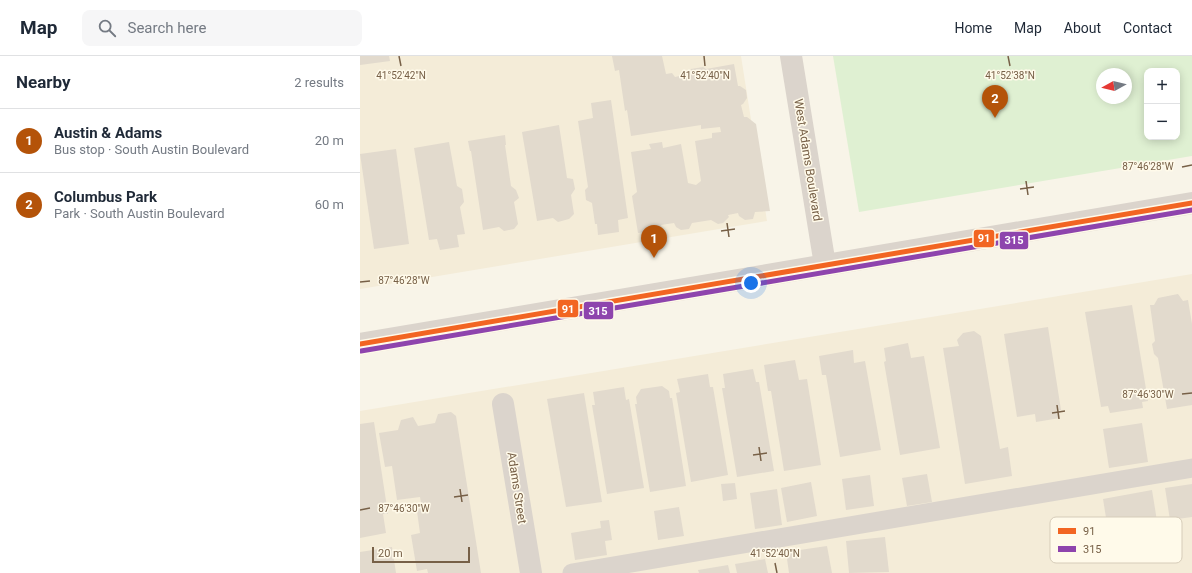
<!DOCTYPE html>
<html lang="en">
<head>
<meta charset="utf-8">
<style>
  :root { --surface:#fff; --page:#f6f6f7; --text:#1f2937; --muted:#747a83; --line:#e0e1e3; --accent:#b45309 }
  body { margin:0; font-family:Roboto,sans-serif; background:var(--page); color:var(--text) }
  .controls { position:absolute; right:12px; top:12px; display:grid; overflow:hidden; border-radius:8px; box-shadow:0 2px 10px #0003 }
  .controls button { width:36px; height:36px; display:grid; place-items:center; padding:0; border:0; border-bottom:1px solid var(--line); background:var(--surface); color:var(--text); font:20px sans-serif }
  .compass { position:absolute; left:736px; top:12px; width:36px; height:36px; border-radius:50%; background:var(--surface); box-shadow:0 2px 10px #0003; rotate:262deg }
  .scale { position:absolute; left:12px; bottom:10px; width:98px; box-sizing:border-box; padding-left:4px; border:2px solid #776047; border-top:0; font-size:11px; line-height:14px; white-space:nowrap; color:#776047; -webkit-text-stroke:3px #fffaea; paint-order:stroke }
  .you { position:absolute; left:391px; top:227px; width:14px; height:14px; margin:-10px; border:3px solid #fff; border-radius:50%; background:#1a73e8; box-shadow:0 0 0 6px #1a73e833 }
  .badge { display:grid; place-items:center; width:26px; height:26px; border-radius:50%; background:var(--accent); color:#fff; font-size:13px; font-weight:700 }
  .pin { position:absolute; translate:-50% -33px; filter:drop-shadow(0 1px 2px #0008) }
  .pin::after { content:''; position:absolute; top:21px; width:14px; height:12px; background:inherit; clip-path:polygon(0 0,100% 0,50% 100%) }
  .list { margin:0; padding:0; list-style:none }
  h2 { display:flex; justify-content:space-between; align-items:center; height:52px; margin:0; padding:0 16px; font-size:17px }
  h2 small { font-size:13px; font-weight:400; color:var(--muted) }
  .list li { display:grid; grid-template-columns:26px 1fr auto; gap:12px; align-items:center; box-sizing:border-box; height:64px; padding:0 16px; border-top:1px solid var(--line) }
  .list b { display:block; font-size:15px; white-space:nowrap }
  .list p { margin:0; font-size:13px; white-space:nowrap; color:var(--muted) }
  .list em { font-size:13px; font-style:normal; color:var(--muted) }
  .icon { flex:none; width:22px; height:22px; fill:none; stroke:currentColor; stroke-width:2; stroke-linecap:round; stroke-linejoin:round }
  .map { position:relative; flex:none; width:832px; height:517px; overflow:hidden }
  header { display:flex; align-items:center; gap:24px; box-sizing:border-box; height:56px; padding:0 20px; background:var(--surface); border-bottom:1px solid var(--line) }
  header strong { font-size:19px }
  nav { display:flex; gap:22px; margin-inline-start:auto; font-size:14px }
  .search { width:280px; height:36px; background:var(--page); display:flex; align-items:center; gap:10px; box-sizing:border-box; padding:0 14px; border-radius:8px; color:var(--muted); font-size:15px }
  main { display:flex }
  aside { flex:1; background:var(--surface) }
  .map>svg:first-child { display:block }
  .residential { fill:#f4ecd8 }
  .green { fill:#dff0d2; fill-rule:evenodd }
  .building { fill:#e2dacd }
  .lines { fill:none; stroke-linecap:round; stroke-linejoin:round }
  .service { stroke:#dbd4cc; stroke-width:19 }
  .minor { stroke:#dbd4cc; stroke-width:22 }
  .tertiary { stroke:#dbd4cc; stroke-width:22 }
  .bus-1-casing { stroke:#fffaea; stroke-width:8 }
  .bus-2-casing { stroke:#fffaea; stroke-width:8 }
  .bus-1 { stroke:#f26522; stroke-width:5 }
  .bus-2 { stroke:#8e44ad; stroke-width:5 }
  .ticks { fill:none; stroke:#776047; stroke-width:1.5 }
  .labels { text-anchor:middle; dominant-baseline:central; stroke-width:3; stroke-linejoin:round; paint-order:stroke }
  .street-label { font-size:12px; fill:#776047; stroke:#fffaea }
  .key { fill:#fffaea; stroke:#d6ccb9; stroke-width:1 }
  .key-label { font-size:11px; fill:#776047 }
  .ticks-label { font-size:10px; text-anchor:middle; fill:#776047; stroke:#fffaea; stroke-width:3; stroke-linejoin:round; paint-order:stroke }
  .line-badge { stroke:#fffaea; stroke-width:1.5 }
  .badge-label { font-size:11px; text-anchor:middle; font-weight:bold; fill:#fff }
</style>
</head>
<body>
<header>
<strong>Map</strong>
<div class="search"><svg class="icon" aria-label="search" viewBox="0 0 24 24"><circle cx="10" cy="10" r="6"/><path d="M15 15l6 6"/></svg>Search here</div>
<nav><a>Home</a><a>Map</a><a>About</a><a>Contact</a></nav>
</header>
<main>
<aside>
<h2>Nearby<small>2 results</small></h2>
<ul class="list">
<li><span class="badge">1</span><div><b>Austin &amp; Adams</b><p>Bus stop · South Austin Boulevard</p></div><em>20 m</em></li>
<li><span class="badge">2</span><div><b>Columbus Park</b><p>Park · South Austin Boulevard</p></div><em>60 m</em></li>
</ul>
</aside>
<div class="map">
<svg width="832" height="517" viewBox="0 0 832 517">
  <rect width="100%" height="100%" fill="#f8f4e8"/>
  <g class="residential">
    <polygon points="0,0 381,0 407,165 0,233"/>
    <polygon points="832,218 832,517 0,517 0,355"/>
  </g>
  <path class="green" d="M473 0H832V100L499 156ZM787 15H817V81H787ZM742 18H766V42H742Z"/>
  <g class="building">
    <polygon points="0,0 29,0 30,5 0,9"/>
    <polygon points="252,0 302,0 306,18 312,17 315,21 329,18 331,13 343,11 346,13 374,8 378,30 380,30 386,34 387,42 383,48 381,49 384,61 387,61 396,68 410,155 395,156 393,163 385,164 379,160 378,157 368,159 369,161 363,167 358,168 351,164 332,167 329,173 321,174 316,171 314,167 301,169 302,174 299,179 292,180 286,176 278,177 272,140 277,136 271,96 291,93 289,88 302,86 303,92 321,88 328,127 336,129 341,125 335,85 352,82 352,77 361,76 360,71 341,73 341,69 271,80 267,54 265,55 259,14 255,15"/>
    <polygon points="251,44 268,162 258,164 259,176 238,179 237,168 235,168 232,147 226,144 225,134 228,131 218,65 233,62 231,47"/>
    <polygon points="199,69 207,122 213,123 215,133 211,139 214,158 209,163 198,166 193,162 177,165 162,76"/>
    <polygon points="145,79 146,89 145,89 151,130 156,134 159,142 154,146 158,168 154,173 144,175 139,171 123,174 111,95 110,95 108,85"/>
    <polygon points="89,86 97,130 102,133 104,146 100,151 105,178 97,179 99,191 80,194 77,183 69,184 54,92"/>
    <polygon points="36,93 49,188 14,193 0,98"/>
    <polygon points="818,238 823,245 828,244 832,268 832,349 807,353 798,302 794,298 792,288 795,285 790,249 794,249 798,242"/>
    <polygon points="772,249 788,345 782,346 783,352 750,357 748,350 741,351 725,256"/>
    <polygon points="688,271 701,354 699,354 700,362 676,366 675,358 657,361 644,278"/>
    <polygon points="614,275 621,280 640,393 648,391 652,420 605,428 583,292 599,290 597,284 603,277"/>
    <polygon points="548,287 551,302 564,300 580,392 540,399 524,306 526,305 524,292"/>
    <polygon points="493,294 494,307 505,305 521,394 480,401 466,319 462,319 459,300"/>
    <polygon points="435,304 439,324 447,323 461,409 424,415 411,335 408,335 404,309"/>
    <polygon points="393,313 396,326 399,326 414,415 377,421 362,332 365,332 363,318"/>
    <polygon points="348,318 350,331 353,331 368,419 331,426 316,337 320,336 317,323"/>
    <polygon points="302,330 309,335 310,342 312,342 326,430 290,436 275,348 277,348 276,341 281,333"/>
    <polygon points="264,331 266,344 269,343 284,432 247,438 232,349 235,349 233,336"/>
    <polygon points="224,337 242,446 206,451 187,343"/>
    <polygon points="91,356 96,360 121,517 68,517 67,513 57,515 51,479 60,477 56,448 61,447 60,441 37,444 32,410 25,411 19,377 38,374 41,364 53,361 58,370 75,367 78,358"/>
    <polygon points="14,366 28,458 23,458 26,477 0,482 0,368"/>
    <polygon points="782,367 788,406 749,412 743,373"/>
    <polygon points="567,418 572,446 547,450 542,422"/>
    <polygon points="510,419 514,450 486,454 482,423"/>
    <polygon points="451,426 457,460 427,466 421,432"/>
    <polygon points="375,427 377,443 363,445 361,428"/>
    <polygon points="832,428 832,461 810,464 805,432"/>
    <polygon points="417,433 422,469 395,473 390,437"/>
    <polygon points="792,434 797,465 748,474 743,443"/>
    <polygon points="319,451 324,480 298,484 294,455"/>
    <polygon points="249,464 252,484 245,485 247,499 215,504 211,477 241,472 240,465"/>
    <polygon points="525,481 529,516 489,517 486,485"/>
    <polygon points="467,490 472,517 429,517 426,496"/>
    <polygon points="32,491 36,517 0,517 0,496"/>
    <polygon points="405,503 408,517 377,517 375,508"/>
    <polygon points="368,509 370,517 339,517 338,514"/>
  </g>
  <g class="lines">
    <polyline class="service" points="212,517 832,412"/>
    <g class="minor">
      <polyline points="431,0 465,209"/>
      <polyline points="143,348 171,517"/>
    </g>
    <polyline class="tertiary" points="0,288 832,147"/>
    <defs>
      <polyline id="bus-1" points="0,288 832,147"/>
      <polyline id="bus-2" points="1,295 832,154"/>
    </defs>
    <use href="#bus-1" class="bus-1-casing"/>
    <use href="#bus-2" class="bus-2-casing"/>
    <use href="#bus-1" class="bus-1"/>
    <use href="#bus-2" class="bus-2"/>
  </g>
  <path class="ticks" d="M39 0 41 10M344 0 345 10M648 0 650 10M822 111 832 109M666 125 668 139M660 133 674 131M367 167 369 181M361 175 375 173M0 226 10 225M822 338 832 337M697 349 699 363M692 357 705 355M399 391 401 405M393 399 407 397M100 433 102 446M94 441 108 439M0 454 10 452M415 507 417 517"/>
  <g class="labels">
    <g class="street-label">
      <text transform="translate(448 104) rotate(81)">West Adams Boulevard</text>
      <text transform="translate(157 432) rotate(81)">Adams Street</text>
    </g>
  </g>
  <rect x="690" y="461" width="132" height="46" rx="6" class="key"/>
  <rect x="698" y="472" width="18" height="6" fill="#f26522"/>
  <rect x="698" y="490" width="18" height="6" fill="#8e44ad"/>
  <g class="key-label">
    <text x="723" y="479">91</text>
    <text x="723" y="497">315</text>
  </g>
  <g class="ticks-label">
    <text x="41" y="23">41°52'42"N</text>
    <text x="345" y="23">41°52'40"N</text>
    <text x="650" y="23">41°52'38"N</text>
    <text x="788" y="114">87°46'28"W</text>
    <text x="44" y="228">87°46'28"W</text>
    <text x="788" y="342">87°46'30"W</text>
    <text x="44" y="456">87°46'30"W</text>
    <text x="415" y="501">41°52'40"N</text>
  </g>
  <g class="line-badge">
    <rect x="613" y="173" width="22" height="19" rx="4" fill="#f26522"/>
    <rect x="639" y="175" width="30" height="19" rx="4" fill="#8e44ad"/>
    <rect x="197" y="243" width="22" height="19" rx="4" fill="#f26522"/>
    <rect x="223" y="245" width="31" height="19" rx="4" fill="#8e44ad"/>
  </g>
  <g class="badge-label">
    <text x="624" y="186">91</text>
    <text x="654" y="188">315</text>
    <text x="208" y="257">91</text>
    <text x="238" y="259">315</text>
  </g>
</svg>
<div class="controls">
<button>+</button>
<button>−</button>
</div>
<svg class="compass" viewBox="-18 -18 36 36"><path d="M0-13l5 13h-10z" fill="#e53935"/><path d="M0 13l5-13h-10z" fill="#747a83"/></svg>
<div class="scale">20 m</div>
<div class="you"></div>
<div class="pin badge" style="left:294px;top:202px">1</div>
<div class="pin badge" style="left:635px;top:62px">2</div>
</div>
</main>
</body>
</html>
